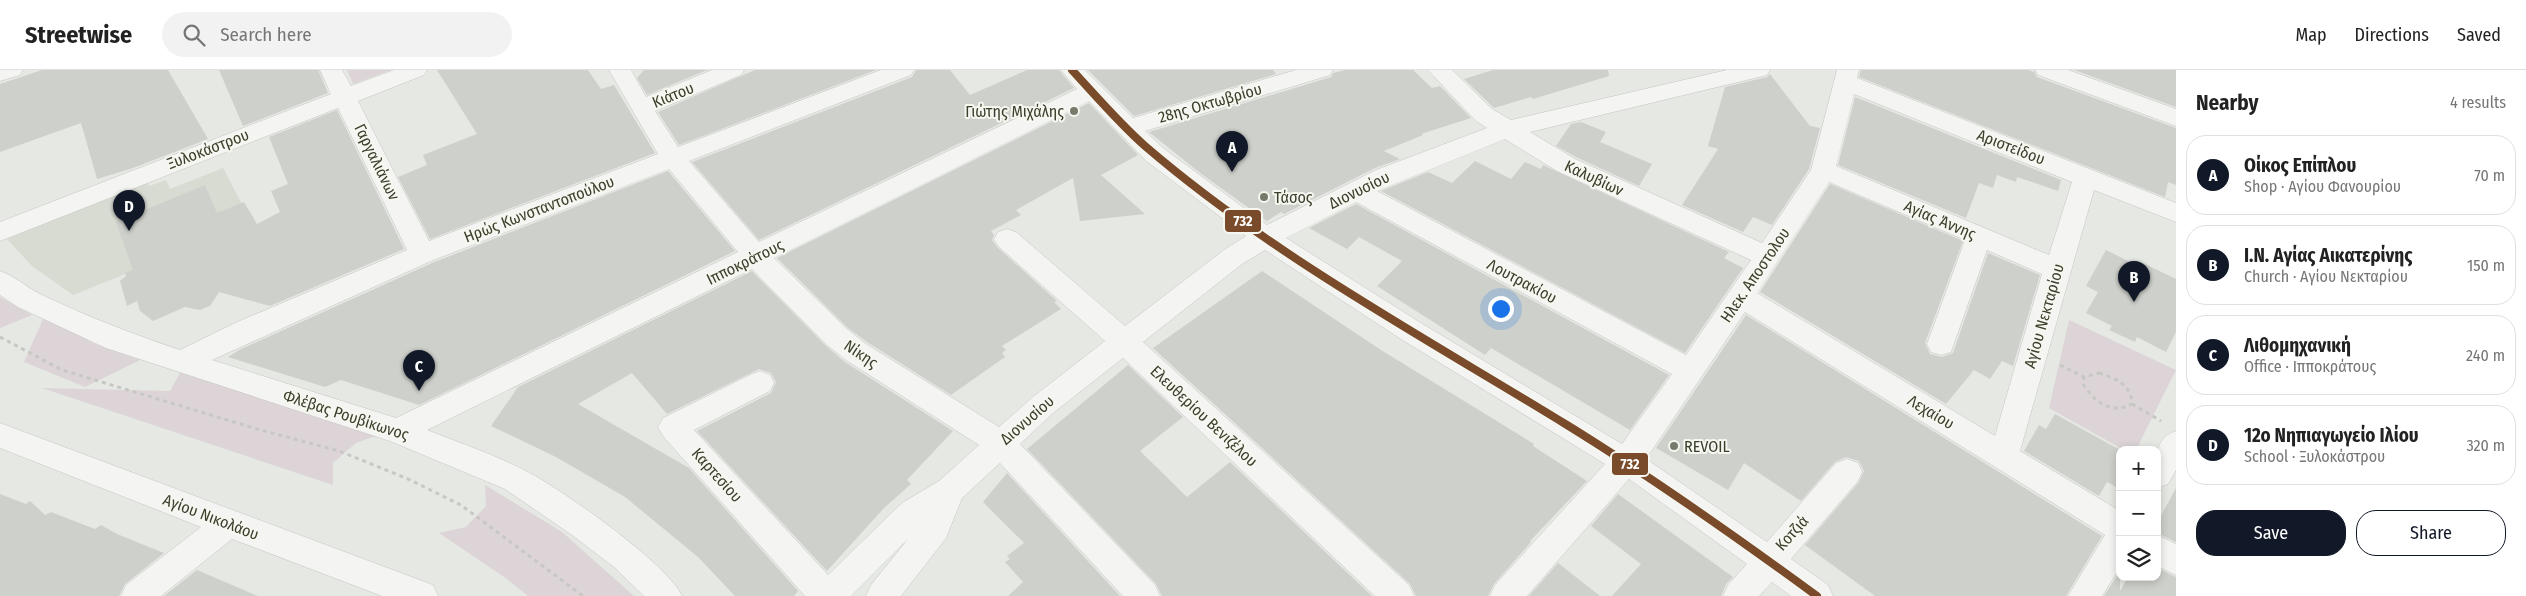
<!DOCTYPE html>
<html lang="en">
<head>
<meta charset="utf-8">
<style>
  :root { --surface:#fff; --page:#f2f2f2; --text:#222; --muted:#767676; --line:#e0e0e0; --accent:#111827 }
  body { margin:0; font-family:"Fira Sans Condensed",sans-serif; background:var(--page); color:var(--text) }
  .controls { position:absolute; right:15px; bottom:15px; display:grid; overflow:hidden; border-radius:10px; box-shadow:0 2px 8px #0003 }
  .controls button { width:45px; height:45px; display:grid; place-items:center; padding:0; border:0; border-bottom:1px solid var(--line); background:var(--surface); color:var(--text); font:25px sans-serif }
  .you { position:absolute; left:1500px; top:238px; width:18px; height:18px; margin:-12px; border:4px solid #fff; border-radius:50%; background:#1a73e8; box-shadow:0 0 0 8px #1a73e833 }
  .badge { display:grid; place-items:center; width:32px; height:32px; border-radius:50%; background:var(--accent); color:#fff; font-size:16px; font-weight:700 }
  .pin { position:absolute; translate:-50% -41px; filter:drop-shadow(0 1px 2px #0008) }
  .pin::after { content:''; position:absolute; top:26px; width:18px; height:15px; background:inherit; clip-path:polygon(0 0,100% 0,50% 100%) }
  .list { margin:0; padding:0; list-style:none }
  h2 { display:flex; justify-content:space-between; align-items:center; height:65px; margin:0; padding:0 20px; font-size:21px }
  h2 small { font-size:16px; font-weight:400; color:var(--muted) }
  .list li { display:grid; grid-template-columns:32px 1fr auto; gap:15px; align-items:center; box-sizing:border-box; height:80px; margin:0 10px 10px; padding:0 10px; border:1px solid var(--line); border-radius:20px }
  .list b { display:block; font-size:19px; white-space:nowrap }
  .list p { margin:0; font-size:16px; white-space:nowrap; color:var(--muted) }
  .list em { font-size:16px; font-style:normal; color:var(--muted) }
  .actions { display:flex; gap:10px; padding:15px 20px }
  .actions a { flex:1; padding:11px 0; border:1px solid var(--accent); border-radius:20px; text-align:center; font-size:18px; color:var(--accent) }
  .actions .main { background:var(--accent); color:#fff }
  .icon { flex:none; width:28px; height:28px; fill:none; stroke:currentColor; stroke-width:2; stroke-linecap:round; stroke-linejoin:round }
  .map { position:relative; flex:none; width:2176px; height:526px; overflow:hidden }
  header { display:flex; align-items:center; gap:30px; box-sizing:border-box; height:70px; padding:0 25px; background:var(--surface); border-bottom:1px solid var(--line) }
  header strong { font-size:24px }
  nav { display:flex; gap:28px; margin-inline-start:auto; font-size:18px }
  .search { width:350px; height:45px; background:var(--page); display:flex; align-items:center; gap:12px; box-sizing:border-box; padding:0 18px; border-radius:28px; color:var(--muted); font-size:19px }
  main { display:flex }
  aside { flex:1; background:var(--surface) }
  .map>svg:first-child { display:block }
  .built { fill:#d7dbd2 }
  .green { fill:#dcd4d7 }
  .building { fill:#ced0cb }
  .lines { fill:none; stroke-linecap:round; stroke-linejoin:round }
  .minor-casing { stroke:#c4c6c1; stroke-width:1 }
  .path { stroke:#c7c8c4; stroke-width:3; stroke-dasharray:4 4; stroke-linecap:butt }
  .minor { fill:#f4f5f2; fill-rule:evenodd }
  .bus-1-casing { stroke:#f6f7f1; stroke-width:11 }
  .bus-1 { stroke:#7a4b2a; stroke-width:8 }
  .poi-dot { fill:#767b6b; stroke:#f6f7f1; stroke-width:2 }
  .labels { text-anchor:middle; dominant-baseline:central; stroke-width:4; stroke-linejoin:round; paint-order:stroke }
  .street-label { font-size:16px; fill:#3a402b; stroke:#f6f7f1 }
  .poi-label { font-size:16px; fill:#3a402b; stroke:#f6f7f1; text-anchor:start }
  .line-badge { stroke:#f6f7f1; stroke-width:2 }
  .badge-label { font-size:14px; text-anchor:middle; font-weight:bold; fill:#fff }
</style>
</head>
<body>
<header>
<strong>Streetwise</strong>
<div class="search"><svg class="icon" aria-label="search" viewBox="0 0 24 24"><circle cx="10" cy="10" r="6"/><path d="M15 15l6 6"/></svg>Search here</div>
<nav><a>Map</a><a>Directions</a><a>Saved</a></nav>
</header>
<main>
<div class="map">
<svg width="2176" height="526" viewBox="0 0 2176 526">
  <rect width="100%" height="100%" fill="#e6e8e3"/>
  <polygon class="built" points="223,98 252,153 73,225 32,196 7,169 147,112 149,116 166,110 170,119"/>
  <g class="green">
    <polygon points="347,0 391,0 353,14"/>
    <polygon points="0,227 32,245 0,258"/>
    <polygon points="44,247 95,274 140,290 85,317 24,292"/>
    <polygon points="2069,250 2176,300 2136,380 2124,380 2049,338"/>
    <polygon points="180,303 381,364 356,373 333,393 333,415 42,318 170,321"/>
    <polygon points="485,415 562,462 634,526 528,526 507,509 439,463 466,457 486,436"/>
  </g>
  <g class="building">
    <polygon points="42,0 168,0 208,69 133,98 97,109 81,53 0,82 0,14"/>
    <polygon points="219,0 318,0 328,23 243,56"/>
    <polygon points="437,0 588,0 601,19 614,15 655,83 430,169 398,107 427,95 423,85 477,64"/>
    <polygon points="644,0 707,0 647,25 637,8"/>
    <polygon points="755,0 876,0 679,75 658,42"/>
    <polygon points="916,0 950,0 970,25 1027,0 1059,0 1074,18 759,170 692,92 912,7"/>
    <polygon points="1088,0 1273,0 1276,4 1134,46"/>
    <polygon points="1345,0 1413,0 1432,18 1440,16 1471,48 1421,64 1423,65 1384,81 1400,89 1375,98 1284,144 1281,142 1267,151 1200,103 1149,62 1331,7 1333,3"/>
    <polygon points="1493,0 1608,0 1609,6 1533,29 1531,27 1494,38 1464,9"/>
    <polygon points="1861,0 2028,0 2034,2 2037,7 2176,58 2176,115 2168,112 2165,127 1859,7"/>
    <polygon points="2074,0 2176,0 2176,37"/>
    <polygon points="1770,4 1810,56 1820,58 1809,99 1772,155 1753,147 1743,162 1682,135 1718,79 1708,76 1725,17 1767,7"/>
    <polygon points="1855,27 2061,110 2058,121 2017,107 2016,112 1997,105 1993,118 1979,113 1966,148 1838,95"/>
    <polygon points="1089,33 1138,85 1101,105 1145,144 1080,151 1073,108 1016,140 1021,145 991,161 994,165 992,170 997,177 1057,231 1054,232 1061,239 1002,276 1006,280 1002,283 1005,287 951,325 867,272 848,258 777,188"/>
    <polygon points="337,40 404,179 270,236 219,222 210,236 200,240 185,237 153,251 140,241 137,231 127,236 120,211 126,206 125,203 133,200 116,152 205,115 217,143 244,132 257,154 280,142 271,121 288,114 269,67"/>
    <polygon points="1581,52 1606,62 1600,72 1652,94 1639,116 1576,87 1556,76 1571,54"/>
    <polygon points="1475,91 1511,109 1525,92 1541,99 1543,95 1729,182 1724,188 1743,198 1685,283 1381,121 1428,102 1452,113"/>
    <polygon points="668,101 735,181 419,335 341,310 325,317 228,287 241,279 432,193"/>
    <polygon points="1830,114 1963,171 1925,273 1930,284 1942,287 1953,283 1988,183 2040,205 2013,296 2002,291 1990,309 1974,300 1946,334 1760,222"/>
    <polygon points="1356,134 1669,305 1630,360 1491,278 1485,285 1377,216 1402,191 1359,167 1347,179 1309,158"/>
    <polygon points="2106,180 2140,197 2143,193 2176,209 2176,262 2166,282 2137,267 2135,272 2109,260 2112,256 2086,243 2098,222 2086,216"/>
    <polygon points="752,201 826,276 845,292 953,361 907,410 911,414 884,438 827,501 697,361 771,323 776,312 771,303 759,299 667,344 632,303 578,334 689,398 798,521 794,526 735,526 698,487 625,427 556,387 491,356 518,317"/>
    <polygon points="1262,201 1381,280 1534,374 1533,376 1587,411 1530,471 1531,472 1494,514 1488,526 1416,526 1410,514 1153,278"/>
    <polygon points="1746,245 2102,466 2066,526 1875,526 1805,475 1859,412 1864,401 1859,391 1846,387 1835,392 1801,431 1744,393 1728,420 1656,378"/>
    <polygon points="1128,295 1183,347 1140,381 1187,427 1230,392 1372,526 1162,526 1156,514 1027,379"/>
    <polygon points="2055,344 2120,380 2120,419 2107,412 2099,426 2024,381 2039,355 2046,359"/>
    <polygon points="1007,403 1120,526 1008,526 1023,512 1005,492 1010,489 1007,486 1024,473 983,432"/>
    <polygon points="2176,418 2176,472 2157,463 2157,453"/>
    <polygon points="0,424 26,434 30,431 45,445 51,442 95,459 101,455 117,464 164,483 125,514 119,526 0,526"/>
    <polygon points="1618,424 1733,507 1726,514 1721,526 1612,526 1641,494 1591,456"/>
    <polygon points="1558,493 1600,526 1529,526"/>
    <polygon points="2157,498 2176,507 2176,526 2104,526 2120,501 2120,521 2128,507 2157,507"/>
    <polygon points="197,500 258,526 164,526"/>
  </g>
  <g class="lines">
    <defs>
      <g id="minor">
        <polygon points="0,0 23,0 20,5 0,11"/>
        <path d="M320 0H342L351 16 394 0H427L424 5 358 31 429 171 658 84 609 0H631L646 27 712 0H744L741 5 655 41 678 77 881 0H914L911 5 689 91 759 172 1077 19 1061 0H1085L1133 48 1296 0H1333L1330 5 1145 61 1163 78 1267 155 1376 100 1487 58 1476 51 1428 0H1452L1492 39 1511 50 1727 0H1770L1767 5 1759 7 1530 62 1575 89 1762 173 1811 100 1837 0H1859L1857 8 2176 133V152L2094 120 2020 381 2120 441V497L2102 526H2068L2105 465 1745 242 1646 389 1767 472 1836 393 1847 389 1858 393 1862 402 1858 411 1791 489 1828 515 1833 526H1791L1772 512 1759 526H1723L1728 515 1747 494 1629 409 1527 526H1490L1495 515 1605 394 1401 269 1265 180 1242 194 1143 272 1409 515 1414 526H1375L1123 288 1053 343 1020 374 1155 515 1160 526H1123L1000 393 962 428 946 468 901 526H866L871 515 908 469 851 526H805L663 366 658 357 663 348 750 305 760 301 770 305 774 313 770 321 694 360 828 505 902 433 939 411 979 375 846 290 827 275 752 199 427 360C460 373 495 385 526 401 561 419 667 493 682 526H644L614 497 572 465 505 419 390 371 106 278 18 237 0 225V201C15 206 26 217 40 224 86 246 132 264 180 280L235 253 407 180 338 38 0 171V152L331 24ZM1854 24 2072 112 2049 185 1836 96ZM1089 31 1145 90 1246 166 1224 180 1125 256 1016 162 1007 159 998 162 994 169 998 176 1105 271 1033 327 999 357 866 274 847 259 774 188ZM1505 69 1557 101 1751 190 1686 285 1377 121ZM669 99 738 182 396 348 212 290 431 191ZM1829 112 1965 170 1927 274 1931 282 1941 285 1951 282 1987 180 2042 204 1995 366 1757 223ZM1356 132 1672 304 1622 374 1421 253 1286 168Z"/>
        <polygon points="2035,0 2068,0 2176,39 2176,56 2038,5"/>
        <polygon points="0,353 433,515 438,526 382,526 232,469 161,526 121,526 126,515 201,457 0,378"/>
        <path d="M2176 361V400L2168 414 2157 418C2157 395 2151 369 2176 361Z"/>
        <polygon points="2157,465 2176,474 2176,505 2157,496"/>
      </g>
    </defs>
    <use href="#minor" class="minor-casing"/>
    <g class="path">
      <polyline points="0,267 62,300 257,359 339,381 408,409 461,435 583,526"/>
      <polyline points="2060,295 2084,307"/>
      <path d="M2099 303C2115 308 2132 315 2132 334 2112 345 2094 332 2083 314L2084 307Z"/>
      <polyline points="2132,334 2161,351"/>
    </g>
    <use href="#minor" class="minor"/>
    <defs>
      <path id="bus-1" d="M1072 0C1096 26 1119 53 1145 76 1273 186 1424 267 1567 355 1653 408 1735 466 1817 526"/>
    </defs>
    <use href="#bus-1" class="bus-1-casing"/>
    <use href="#bus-1" class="bus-1"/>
  </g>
  <g class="poi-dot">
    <circle cx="1074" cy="41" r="5"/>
    <circle cx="1264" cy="127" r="5"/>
    <circle cx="1674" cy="376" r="5"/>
  </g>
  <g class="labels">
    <g class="street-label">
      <text transform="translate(673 25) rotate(-22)">Κιάτου</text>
      <text transform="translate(1210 33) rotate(-16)">28ης Οκτωβρίου</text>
      <text transform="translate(2011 77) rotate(21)">Αριστείδου</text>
      <text transform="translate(208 79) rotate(-21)">Ξυλοκάστρου</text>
      <text transform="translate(377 92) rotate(64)">Γαργαλιάνων</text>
      <text transform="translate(1594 108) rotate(25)">Καλυβίων</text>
      <text transform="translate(1359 120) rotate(-26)">Διονυσίου</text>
      <text transform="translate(539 139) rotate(-21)">Ηρώς Κωνσταντοπούλου</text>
      <text transform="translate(1940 150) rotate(23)">Αγίας Άννης</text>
      <text transform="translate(745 192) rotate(-26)">Ιπποκράτους</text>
      <text transform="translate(1755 205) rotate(-56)">Ηλεκ. Αποστολου</text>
      <text transform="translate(1522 211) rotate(28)">Λουτρακίου</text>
      <text transform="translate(2044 246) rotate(-74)">Αγίου Νεκταρίου</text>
      <text transform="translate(861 284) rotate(34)">Νίκης</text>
      <text transform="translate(1931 342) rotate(31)">Λεχαίου</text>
      <text transform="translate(346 345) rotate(18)">Φλέβας Ρουβίκωνος</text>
      <text transform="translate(1204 346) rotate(43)">Ελευθερίου Βενιζέλου</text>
      <text transform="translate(1027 350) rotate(-41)">Διονυσίου</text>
      <text transform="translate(717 405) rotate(48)">Καρτεσίου</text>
      <text transform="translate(211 447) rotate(21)">Αγίου Νικολάου</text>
      <text transform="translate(1792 463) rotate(-48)">Κοτζιά</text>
    </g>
    <g class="poi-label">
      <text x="1064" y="41" text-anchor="end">Γιώτης Μιχάλης</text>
      <text x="1274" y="127">Τάσος</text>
      <text x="1684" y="376">REVOIL</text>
    </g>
  </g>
  <g class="line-badge">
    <rect x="1224" y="139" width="38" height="24" rx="5" fill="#7a4b2a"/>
    <rect x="1611" y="382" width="38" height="24" rx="5" fill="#7a4b2a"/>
  </g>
  <g class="badge-label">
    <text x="1243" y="156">732</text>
    <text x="1630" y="399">732</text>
  </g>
</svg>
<div class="controls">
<button>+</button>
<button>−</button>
<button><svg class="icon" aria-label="layers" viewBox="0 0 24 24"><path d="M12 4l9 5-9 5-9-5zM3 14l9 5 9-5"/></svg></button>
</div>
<div class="you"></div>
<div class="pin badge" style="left:1232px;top:102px">A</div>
<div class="pin badge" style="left:2134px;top:232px">B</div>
<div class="pin badge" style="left:419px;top:321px">C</div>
<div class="pin badge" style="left:129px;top:161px">D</div>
</div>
<aside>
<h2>Nearby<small>4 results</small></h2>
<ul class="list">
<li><span class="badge">A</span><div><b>Οίκος Επίπλου</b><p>Shop · Αγίου Φανουρίου</p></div><em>70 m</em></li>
<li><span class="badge">B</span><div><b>Ι.Ν. Αγίας Αικατερίνης</b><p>Church · Αγίου Νεκταρίου</p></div><em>150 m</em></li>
<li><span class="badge">C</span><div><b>Λιθομηχανική</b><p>Office · Ιπποκράτους</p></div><em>240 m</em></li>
<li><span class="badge">D</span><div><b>12ο Νηπιαγωγείο Ιλίου</b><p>School · Ξυλοκάστρου</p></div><em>320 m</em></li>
</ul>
<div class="actions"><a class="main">Save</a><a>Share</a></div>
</aside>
</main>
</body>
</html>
